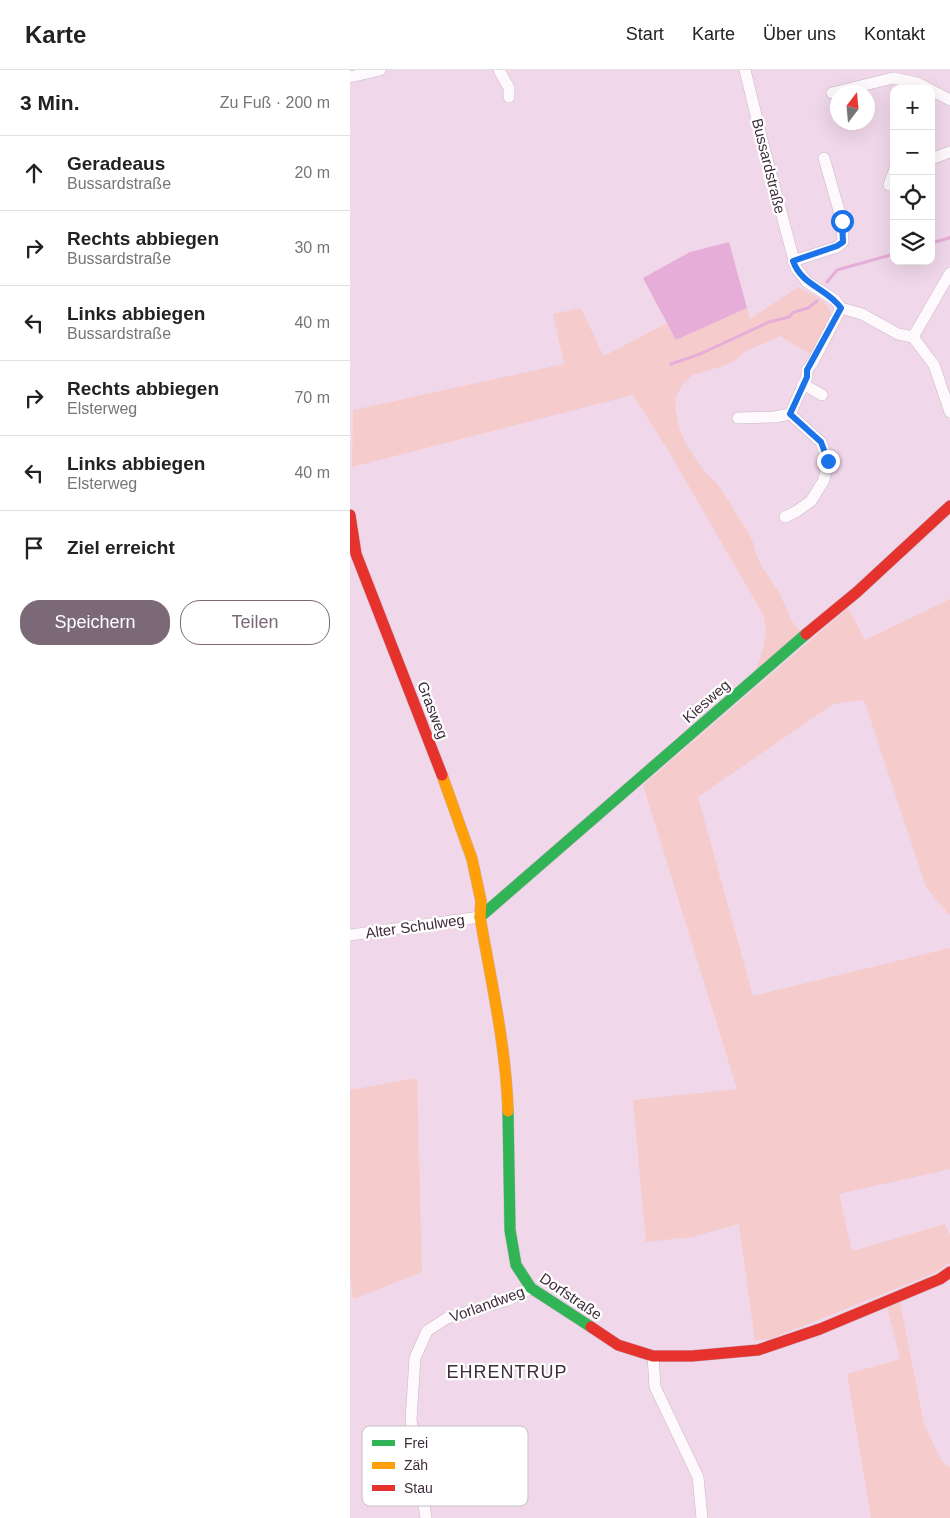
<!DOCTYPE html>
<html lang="de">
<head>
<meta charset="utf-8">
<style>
  :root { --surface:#fff; --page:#f6f6f6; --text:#222; --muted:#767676; --line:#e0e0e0; --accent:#7c6978 }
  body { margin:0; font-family:Arial,sans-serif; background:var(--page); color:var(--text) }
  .controls { position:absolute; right:15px; top:15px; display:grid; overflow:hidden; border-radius:10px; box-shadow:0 5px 20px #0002 }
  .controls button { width:45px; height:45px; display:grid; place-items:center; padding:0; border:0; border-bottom:1px solid var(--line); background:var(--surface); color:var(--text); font:25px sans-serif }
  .compass { position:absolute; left:480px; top:15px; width:45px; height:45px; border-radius:50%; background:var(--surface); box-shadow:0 5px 20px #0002; rotate:16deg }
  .stop { position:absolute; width:15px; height:15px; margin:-11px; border:4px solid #1a73e8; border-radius:50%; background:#fff }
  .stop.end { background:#1a73e8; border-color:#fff; box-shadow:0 1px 5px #0008 }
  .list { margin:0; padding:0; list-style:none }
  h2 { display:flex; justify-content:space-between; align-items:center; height:65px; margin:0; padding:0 20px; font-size:21px }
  h2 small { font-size:16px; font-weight:400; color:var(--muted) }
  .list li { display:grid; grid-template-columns:32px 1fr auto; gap:15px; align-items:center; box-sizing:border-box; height:75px; padding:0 20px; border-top:1px solid var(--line) }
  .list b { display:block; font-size:19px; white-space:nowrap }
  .list p { margin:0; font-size:16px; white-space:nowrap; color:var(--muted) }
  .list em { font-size:16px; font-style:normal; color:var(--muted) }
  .actions { display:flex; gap:10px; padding:15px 20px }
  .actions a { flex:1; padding:11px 0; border:1px solid var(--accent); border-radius:20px; text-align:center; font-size:18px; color:var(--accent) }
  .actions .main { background:var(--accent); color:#fff }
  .icon { flex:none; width:28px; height:28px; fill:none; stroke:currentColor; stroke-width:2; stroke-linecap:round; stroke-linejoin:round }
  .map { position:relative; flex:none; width:600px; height:1448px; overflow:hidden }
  header { display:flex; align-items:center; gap:30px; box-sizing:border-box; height:70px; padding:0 25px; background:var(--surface); border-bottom:1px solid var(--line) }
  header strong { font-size:24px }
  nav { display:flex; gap:28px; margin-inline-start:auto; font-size:18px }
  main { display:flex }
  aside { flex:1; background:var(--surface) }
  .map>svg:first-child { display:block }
  .green { fill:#f6cbcb }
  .water { fill:#e6add8 }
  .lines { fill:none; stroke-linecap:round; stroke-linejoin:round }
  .stream { stroke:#e6add8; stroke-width:3 }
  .street-casing { stroke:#cab7c5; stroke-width:12 }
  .fast-casing { stroke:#cab7c5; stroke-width:12 }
  .slow-casing { stroke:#cab7c5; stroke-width:12 }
  .jam-casing { stroke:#cab7c5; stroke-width:12 }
  .street { stroke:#fdf9fc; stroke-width:11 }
  .fast { stroke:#30b455; stroke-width:11 }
  .slow { stroke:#ff9f0a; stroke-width:11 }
  .jam { stroke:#e5322d; stroke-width:11 }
  .route { stroke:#1a73e8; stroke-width:6 }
  .labels { text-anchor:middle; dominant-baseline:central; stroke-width:4.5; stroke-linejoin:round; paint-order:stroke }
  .street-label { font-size:15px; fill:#3e2d3a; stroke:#fff }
  .quarter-label { font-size:18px; letter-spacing:1px; fill:#3e2d3a; stroke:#fff }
  .key { fill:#fff; stroke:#c5c0c4; stroke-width:1 }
  .key-label { font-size:14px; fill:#3e2d3a }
</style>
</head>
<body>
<header>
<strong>Karte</strong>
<nav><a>Start</a><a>Karte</a><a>Über uns</a><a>Kontakt</a></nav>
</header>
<main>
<aside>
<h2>3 Min.<small>Zu Fuß · 200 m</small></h2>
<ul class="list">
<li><svg class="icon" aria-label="ahead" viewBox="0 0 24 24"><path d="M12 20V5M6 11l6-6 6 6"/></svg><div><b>Geradeaus</b><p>Bussardstraße</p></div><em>20 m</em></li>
<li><svg class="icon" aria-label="right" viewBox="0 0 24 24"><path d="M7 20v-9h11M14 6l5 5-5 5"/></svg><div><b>Rechts abbiegen</b><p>Bussardstraße</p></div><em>30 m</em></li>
<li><svg class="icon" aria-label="left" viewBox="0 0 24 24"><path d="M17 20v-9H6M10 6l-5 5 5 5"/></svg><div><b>Links abbiegen</b><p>Bussardstraße</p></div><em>40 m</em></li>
<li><svg class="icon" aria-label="right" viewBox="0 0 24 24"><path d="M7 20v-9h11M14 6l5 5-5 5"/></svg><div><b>Rechts abbiegen</b><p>Elsterweg</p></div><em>70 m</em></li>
<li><svg class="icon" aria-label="left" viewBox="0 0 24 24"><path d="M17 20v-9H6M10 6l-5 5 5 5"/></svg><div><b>Links abbiegen</b><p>Elsterweg</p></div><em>40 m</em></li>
<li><svg class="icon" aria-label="arrive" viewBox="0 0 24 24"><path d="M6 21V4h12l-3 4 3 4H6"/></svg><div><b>Ziel erreicht</b></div></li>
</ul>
<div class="actions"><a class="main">Speichern</a><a>Teilen</a></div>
</aside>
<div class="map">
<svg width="600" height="1448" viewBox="0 0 600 1448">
  <rect width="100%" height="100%" fill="#f0d8ea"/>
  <g class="green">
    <path d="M448 217C461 225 485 231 480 250L460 284 430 266 395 282 384 291 376 295 343 305 333 314 326 326 325 338 330 361 337 376 355 402 365 411 373 422 388 447 397 460 403 472 406 484 412 497 429 522 441 550 452 564 403 606C412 584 418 570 414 546L319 382 283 325 2 397 3 340 214 294 203 244 231 238 253 285 258 284 317 253 326 270 397 238 400 249Z"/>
    <polygon points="600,529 600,846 576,817 514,630 483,634 348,727 403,926 600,878 600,1099 489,1124 502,1181 595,1154 600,1165 600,1193 582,1204 423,1268 405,1271 389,1154 342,1167 296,1172 283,1030 387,1019 293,715 498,538 515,570"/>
    <polygon points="67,1008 72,1202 3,1229 0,1208 0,1020"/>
    <polygon points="550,1232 574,1354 591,1390 600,1398 600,1448 521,1448 497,1304 550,1289 537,1237"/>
  </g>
  <polygon class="water" points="379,172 397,238 326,270 293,208 340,182"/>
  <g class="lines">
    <g class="stream">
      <polyline points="581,173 599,168 600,167"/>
      <polyline points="477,212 487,200 544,184"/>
      <polyline points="321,294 350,284 419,252 439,247 444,242 458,238 467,231"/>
    </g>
    <defs>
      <g id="street">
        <polyline points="149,0 159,18 159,27"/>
        <polyline points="395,0 413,74 446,198 457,212 485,230 491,238 512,244 548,264 563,267 584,295 600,342"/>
        <polyline points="0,7 30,0"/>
        <polyline points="581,20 600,30"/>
        <polyline points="482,23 543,8 567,13 579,19"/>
        <polyline points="581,89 600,82"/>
        <polyline points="539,115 544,101"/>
        <polyline points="443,191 487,177 493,172 492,151 474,88"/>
        <polyline points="563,267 600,203"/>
        <polyline points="453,314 472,325"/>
        <polyline points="388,348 425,347 440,344 457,307 457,300 463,292 491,238"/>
        <polyline points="435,447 447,441 461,431 474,410 478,391 471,372 440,344"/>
        <polyline points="0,865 130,847"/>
        <polyline points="303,1286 305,1317 348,1407 352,1448"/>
        <polyline points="76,1448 61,1350 65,1288 77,1261 97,1248 158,1230 181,1218"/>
      </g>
      <g id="fast">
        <polyline points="130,847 456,564"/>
        <polyline points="158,1041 160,1160 166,1195 181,1218 241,1257"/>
      </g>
      <path id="slow" d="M92 705 122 789 131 831 130 847C141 911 156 976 158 1041"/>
      <g id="jam">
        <polyline points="0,445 6,484 92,705"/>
        <polyline points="456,564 507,522 600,436"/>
        <polyline points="241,1257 268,1275 303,1286 342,1286 408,1280 470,1259 590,1209 600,1202"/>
      </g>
    </defs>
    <use href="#street" class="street-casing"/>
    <use href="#fast" class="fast-casing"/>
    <use href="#slow" class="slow-casing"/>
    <use href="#jam" class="jam-casing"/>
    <use href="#street" class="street"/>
    <use href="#fast" class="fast"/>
    <use href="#slow" class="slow"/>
    <use href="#jam" class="jam"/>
  </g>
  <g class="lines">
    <path class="route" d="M478 391 471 372 440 344 457 307V300L491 238C477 218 452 216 443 191L487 176 493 172 492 151"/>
  </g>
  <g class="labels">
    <g class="street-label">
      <text transform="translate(419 96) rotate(76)">Bussardstraße</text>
      <text transform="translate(356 631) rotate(-41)">Kiesweg</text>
      <text transform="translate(83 640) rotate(69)">Grasweg</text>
      <text transform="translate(65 856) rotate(-8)">Alter Schulweg</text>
      <text transform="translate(221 1226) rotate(34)">Dorfstraße</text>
      <text transform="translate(137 1234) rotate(-20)">Vorlandweg</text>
    </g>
    <g class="quarter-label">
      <text x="157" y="1302">EHRENTRUP</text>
    </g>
  </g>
  <rect x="12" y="1356" width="166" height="80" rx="8" class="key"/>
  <rect x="22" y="1370" width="23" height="6" fill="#30b455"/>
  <rect x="22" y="1392" width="23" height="7" fill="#ff9f0a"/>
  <rect x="22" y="1415" width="23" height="6" fill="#e5322d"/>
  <g class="key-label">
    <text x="54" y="1378">Frei</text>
    <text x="54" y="1400">Zäh</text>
    <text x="54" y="1423">Stau</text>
  </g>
</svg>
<div class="controls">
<button>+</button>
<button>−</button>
<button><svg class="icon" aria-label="locate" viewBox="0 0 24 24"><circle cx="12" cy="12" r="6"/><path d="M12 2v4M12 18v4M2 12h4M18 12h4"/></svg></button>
<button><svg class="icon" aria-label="layers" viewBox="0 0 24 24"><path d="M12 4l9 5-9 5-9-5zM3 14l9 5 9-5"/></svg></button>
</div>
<svg class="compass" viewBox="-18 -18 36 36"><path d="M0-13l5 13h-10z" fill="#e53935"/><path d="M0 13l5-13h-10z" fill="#767676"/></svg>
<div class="stop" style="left:492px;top:151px"></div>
<div class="stop end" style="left:478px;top:391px"></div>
</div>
</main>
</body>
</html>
